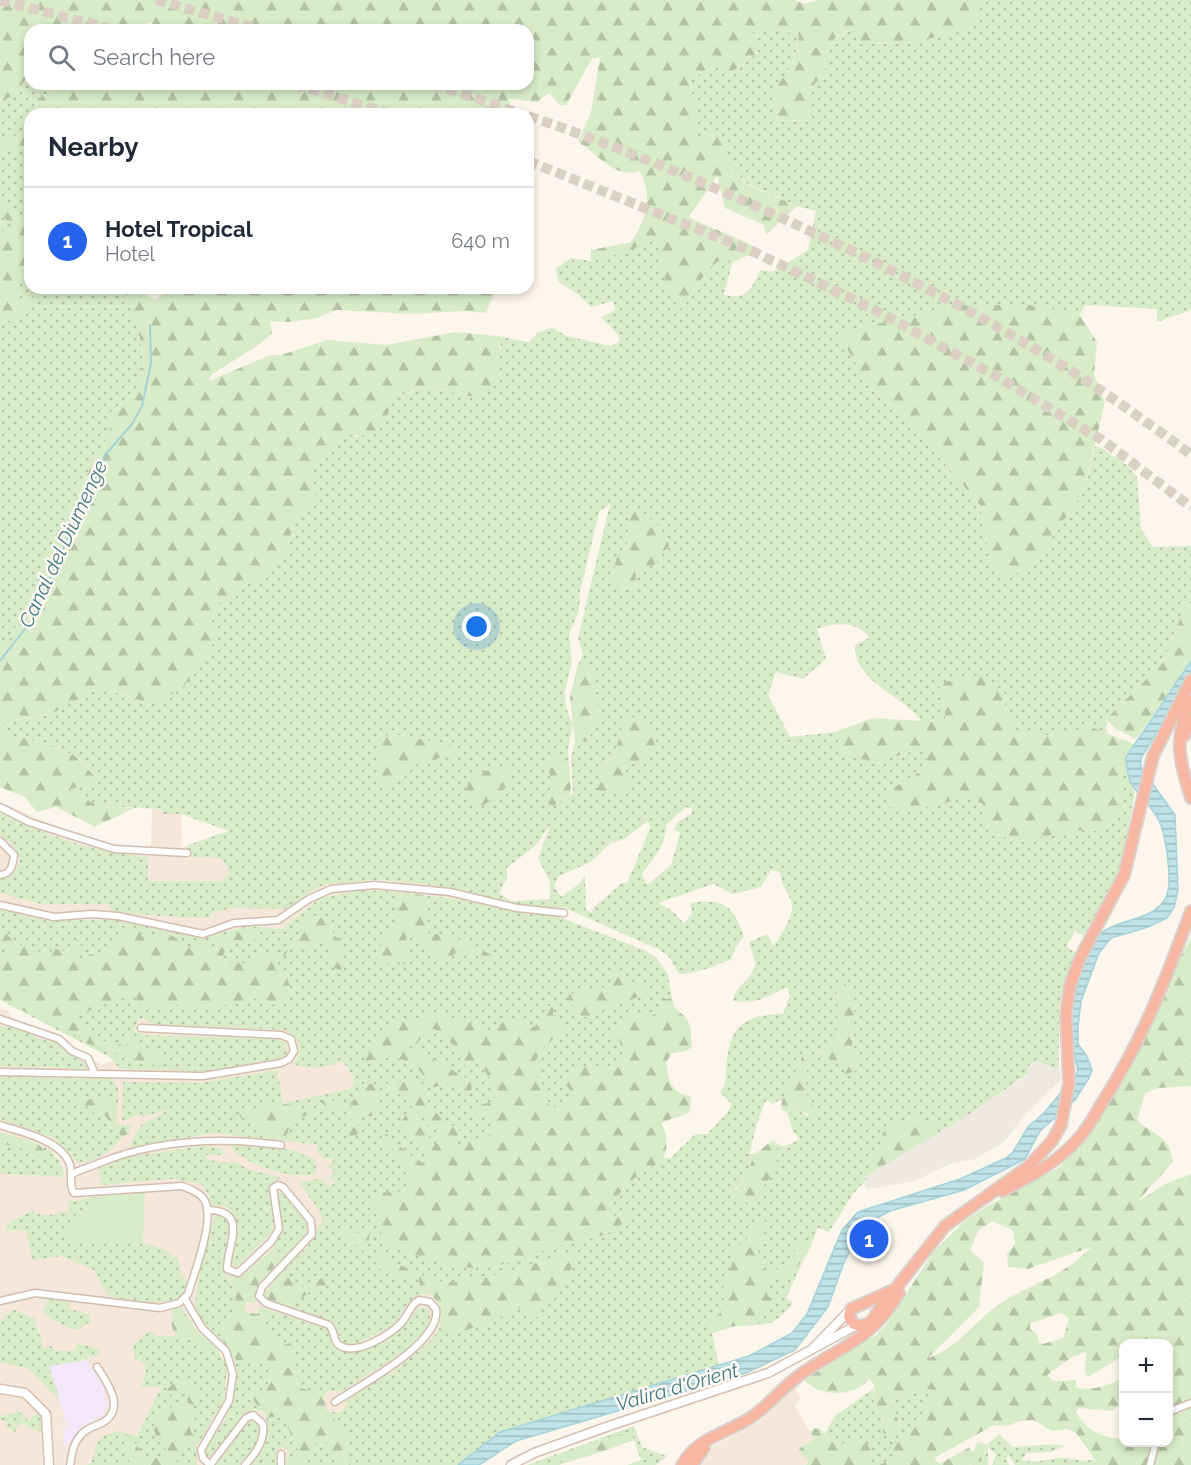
<!DOCTYPE html>
<html lang="en">
<head>
<meta charset="utf-8">
<style>
  :root { --surface:#fff; --page:#f6f6f7; --text:#1f2937; --muted:#747a83; --line:#e0e1e3; --accent:#2563eb }
  body { margin:0; font-family:Raleway,sans-serif; background:var(--page); color:var(--text) }
  .controls { position:absolute; right:18px; bottom:18px; display:grid; overflow:hidden; border-radius:12px; box-shadow:0 3px 9px #0003 }
  .controls button { width:54px; height:54px; display:grid; place-items:center; padding:0; border:0; border-bottom:2px solid var(--line); background:var(--surface); color:var(--text); font:30px sans-serif }
  .you { position:absolute; left:477px; top:627px; width:21px; height:21px; margin:-15px; border:4px solid #fff; border-radius:50%; background:#1a73e8; box-shadow:0 0 0 9px #1a73e833 }
  .badge { display:grid; place-items:center; width:39px; height:39px; border-radius:50%; background:var(--accent); color:#fff; font-size:20px; font-weight:700 }
  .pin { position:absolute; translate:-50% -50%; border:3px solid #fff; box-shadow:0 2px 6px #0006 }
  .list { margin:0; padding:0; list-style:none }
  h2 { display:flex; justify-content:space-between; align-items:center; height:78px; margin:0; padding:0 24px; font-size:26px }
  h2 small { font-size:20px; font-weight:400; color:var(--muted) }
  .list li { display:grid; grid-template-columns:39px 1fr auto; gap:18px; align-items:center; box-sizing:border-box; height:108px; padding:0 24px; border-top:2px solid var(--line) }
  .list b { display:block; font-size:22px; white-space:nowrap }
  .list p { margin:0; font-size:20px; white-space:nowrap; color:var(--muted) }
  .list em { font-size:20px; font-style:normal; color:var(--muted) }
  .icon { flex:none; width:33px; height:33px; fill:none; stroke:currentColor; stroke-width:2; stroke-linecap:round; stroke-linejoin:round }
  .map { position:relative; flex:none; width:1191px; height:1465px; overflow:hidden }
  .search { position:absolute; background:var(--surface); box-shadow:0 3px 9px #0003; left:24px; top:24px; width:510px; height:66px; display:flex; align-items:center; gap:15px; box-sizing:border-box; padding:0 21px; border-radius:18px; color:var(--muted); font-size:22px }
  .panel { position:absolute; background:var(--surface); box-shadow:0 3px 9px #0003; left:24px; top:108px; width:510px; height:186px; border-radius:18px }
  .map>svg:first-child { display:block }
  .residential { fill:#f5e8da }
  .industrial { fill:#efe9e4 }
  .education { fill:#f3e8fa }
  .grass { fill:url(#grass-dots); fill-rule:evenodd }
  .forest { fill:url(#forest-firs); fill-rule:evenodd }
  .pitch { fill:#d8ecc9 }
  .water { fill:url(#water-rules); stroke:#a5d3da; stroke-width:1.5 }
  .lines { fill:none; stroke-linecap:round; stroke-linejoin:round }
  .stream { stroke:#a5d3da; stroke-width:2 }
  .highway-tunnel { stroke:#dcd0c4; stroke-width:10; stroke-dasharray:10 5; stroke-linecap:butt }
  .street-casing { stroke:#d1beb0; stroke-width:9 }
  .secondary-casing { stroke:#d6c0b0; stroke-width:11 }
  .highway-casing { stroke:#dad1cd; stroke-width:14 }
  .street { stroke:#fff; stroke-width:6 }
  .secondary { stroke:#fff; stroke-width:8 }
  .highway { stroke:#f7b7a3; stroke-width:10 }
  .labels { text-anchor:middle; dominant-baseline:central; stroke-width:5; stroke-linejoin:round; paint-order:stroke }
  .water-label { font-size:20px; font-style:italic; fill:#437c86; stroke:#fffaf3 }
</style>
</head>
<body>
<div class="map">
<svg width="1191" height="1465" viewBox="0 0 1191 1465">
  <defs>
    <pattern id="grass-dots" width="8" height="8" patternUnits="userSpaceOnUse" patternTransform="scale(1.5)"><rect width="8" height="8" fill="#d8ecc9"/><path d="M2 2h.1M6 6h.1" fill="none" stroke="#b4c2a5" stroke-width="1.8" stroke-linecap="round"/></pattern>
    <pattern id="forest-firs" width="22" height="20" patternUnits="userSpaceOnUse" patternTransform="scale(1.5)"><rect width="22" height="20" fill="#d8ecc9"/><path d="M5 1l3.5 6h-7zM16 11l3.5 6h-7z" fill="#b4c2a5"/></pattern>
    <pattern id="water-rules" width="6" height="5" patternUnits="userSpaceOnUse" patternTransform="scale(1.5)"><rect width="6" height="5" fill="#bfe3e8"/><path d="M0 2.5h6" fill="none" stroke="#a0bbbe"/></pattern>
  </defs>
  <rect width="100%" height="100%" fill="#fdf6ec"/>
  <g class="residential">
    <polygon points="0,802 81,837 110,844 151,847 152,809 162,809 163,814 181,814 182,847 229,831 316,871 359,882 405,882 452,888 510,904 498,949 456,899 389,891 362,890 320,898 282,929 249,926 201,937 113,919 49,921 0,909"/>
    <polygon points="0,1008 8,1011 13,1018 57,1037 102,1065 132,1053 134,1024 146,1009 346,1026 343,1065 353,1077 354,1084 350,1089 351,1122 326,1226 318,1228 313,1241 430,1294 442,1313 490,1360 333,1413 326,1410 323,1400 222,1341 233,1358 248,1412 260,1409 331,1465 174,1465 227,1366 222,1353 192,1328 182,1336 155,1336 144,1363 146,1372 141,1387 163,1385 137,1436 117,1431 86,1465 52,1465 49,1416 41,1404 0,1387 0,1174 65,1177 64,1166 56,1154 39,1145 0,1132"/>
    <polygon points="802,1378 804,1380 795,1389 801,1399 795,1406 814,1439 805,1465 698,1465 710,1448 757,1423 768,1414"/>
    <polygon points="0,1393 21,1393 43,1413 46,1465 0,1465"/>
  </g>
  <polygon class="industrial" points="1037,1061 1054,1069 1060,1068 1061,1080 1027,1112 1004,1142 975,1159 950,1164 915,1181 867,1189 863,1184 867,1179 866,1176 970,1114 1029,1074 1028,1066"/>
  <polygon class="education" points="86,1360 103,1383 107,1408 101,1417 78,1429 70,1444 64,1445 63,1428 68,1428 48,1366"/>
  <g class="grass">
    <path d="M982 0H1191V310L1157 322V309L1085 305 1080 315 1035 306 870 388 907 419 980 505 990 560 1032 565 1084 491 1095 447H1100L1127 465 1137 477 1141 529 1153 547 1191 546V603L1184 609 1162 664 1106 719 1107 733 1091 727 1052 736 1018 732 1006 714 1004 691 939 683 946 720 921 721C902 694 855 683 855 645L869 638C857 620 836 623 817 629L826 659 803 679 776 672 768 695 790 737 835 732 842 752 874 763 913 751H925L929 763 913 777 889 790 968 797 983 804 990 833 1020 841 1081 830 1104 831 1122 791 1120 771 1126 770 1135 792 1124 850 1116 877 1084 936 1075 931 1066 947 1075 952 1064 983 1059 1008V1067L1055 1069 1037 1061 1028 1066 1029 1073 970 1114 866 1176 867 1179 853 1194 829 1232 818 1228 786 1298 793 1303C770 1332 766 1322 735 1326 728 1327 719 1331 712 1333L719 1365 500 1432 458 1465H285L289 1453 287 1449 281 1447 276 1451 277 1465H251C263 1449 273 1431 264 1412L255 1409 246 1414 213 1456H207L205 1449C226 1423 253 1374 224 1344 216 1335 195 1321 195 1308 195 1291 208 1232 216 1215L223 1216C239 1231 224 1248 223 1266 223 1270 234 1290 236 1297L231 1316 274 1313 273 1311 328 1329 336 1347C354 1360 390 1339 404 1326 410 1320 413 1313 418 1307L429 1309 431 1321 414 1345 342 1391H328C322 1397 321 1407 329 1412H340L346 1406 347 1399 384 1373 392 1375C409 1353 469 1327 430 1294H420L409 1302 394 1325 353 1346 342 1343 334 1323 289 1307 308 1292 281 1273 313 1241 319 1224 323 1225 319 1210 299 1183 321 1178 330 1187 335 1182 328 1178 334 1173 328 1166 334 1160 332 1157 325 1160 317 1152 318 1145 214 1133 130 1147 141 1125 170 1109 142 1117 139 1114 122 1122 123 1082 200 1083 277 1070 283 1103 350 1089 354 1084 353 1077 342 1061C329 1067 308 1071 294 1064 302 1049 302 1038 285 1030L153 1024 142 1018 138 1019 134 1031 145 1035 277 1039 286 1043 287 1053 282 1058 206 1071 119 1069 113 1059 0 1000V909L49 921 113 919 201 937 249 926 282 929 320 898 362 890 389 891 456 899 528 914 557 916 644 950 656 957 668 975 674 1009 690 1027 692 1047 686 1051 672 1053 666 1062C669 1082 670 1092 691 1097L689 1113 661 1123 666 1135 664 1158H670L696 1134H707L726 1114 732 1104 720 1092C727 1084 725 1080 726 1070 729 1028 740 1015 783 1014L790 995 787 987C767 997 754 1005 733 1001 734 986 756 977 755 962 754 956 751 949 749 942L767 934 774 946C781 935 798 911 790 898 784 888 782 884 780 872L771 870 761 887 733 894 713 884 658 903 674 912 684 924 692 914 690 903C724 898 733 905 744 937L736 947 731 960C714 965 698 974 679 974L669 957 660 950 565 908 510 904 452 888 405 882 375 880 331 884 318 887 287 909 232 908 214 912 208 918C175 917 144 916 112 910L108 904H41L0 893V879L16 870C26 854 12 844 0 835V812L11 818 8 825 12 818C56 839 99 853 148 857V881H223L229 870 221 858 188 857V845L229 831 181 814H163L162 809 98 806 70 789 99 782 75 755 34 741 0 733V726L3 723 48 715 98 688 119 693 150 705 210 622 220 601 262 576 287 552 294 521 316 498 309 470 344 432 358 437 392 397 430 387 471 396 501 347 496 336 529 342 539 332 552 328 567 336 610 346 620 341 616 332 601 317 616 310 613 301 591 307 578 294 558 282 556 268 571 258 591 261 660 238 664 253 661 265 682 309 708 269 724 256 732 263 724 295C747 300 752 289 760 270L773 272 808 250 816 211 797 206 746 183 728 163V141L693 140 695 113 690 80 718 63 731 73 758 53 752 32 780 30 799 35C795 58 792 72 773 88L775 121 811 120 809 91 825 71 826 56 834 39 849 30 861 44 911 43 939 36 977 18 978 3ZM610 504 578 638 583 655 577 667 593 668V683L599 714 588 740 575 742 571 758 573 794 553 806 547 803 552 782 568 766 570 775 568 750 573 724 566 708 565 691 572 662 569 634 579 611 580 592 599 512ZM630 510 669 546 654 565 636 573 635 589 614 588 616 557 627 550ZM624 720 648 758 623 767 624 773 605 762 614 758ZM393 734 455 746 416 764 404 777 395 776ZM686 807 692 809 691 814 678 822 674 829 680 833 671 865 647 885 642 874C654 858 666 845 666 825ZM648 821 650 828 627 883H622L593 908V913L586 910 585 876 579 884 561 897 554 886 559 876 589 863 611 843 623 840ZM551 824 538 858 550 882V899L511 901 499 893 507 878V868L536 845ZM837 992 856 1002 852 1042 858 1070 816 1051 837 1040 839 1005ZM808 1053 805 1092C811 1101 814 1106 808 1116L795 1109 788 1114 793 1132 800 1139C788 1145 783 1150 773 1140 787 1161 762 1188 749 1205L745 1199 734 1191 746 1176 755 1154H750C750 1147 762 1104 767 1100L773 1104 779 1100 782 1101 804 1054Z"/>
    <polygon points="30,70 30,84 76,84 75,89 42,95 49,111 65,109 66,114 30,114 30,131 5,139 0,143 0,100 2,102 26,81"/>
    <path d="M0 148H30V288H125C132 318 156 363 135 391 128 399 118 406 110 413V431L55 536 49 556 8 643 0 648Z"/>
    <polygon points="0,1026 36,1030 37,1038 58,1043 93,1069 0,1066"/>
    <path d="M0 1077 111 1079 118 1088V1108L98 1107 122 1137C112 1151 95 1164 77 1162L54 1138 0 1119Z"/>
    <path d="M0 1132C26 1140 62 1145 65 1177L0 1174Z"/>
    <path d="M236 1142 293 1150 314 1160 317 1171 313 1175C287 1178 250 1166 231 1148L232 1143Z"/>
    <path d="M201 1146 219 1148 224 1153 220 1155H206V1159L219 1162H236L250 1170 281 1177 269 1187 274 1215 272 1232 236 1268 231 1262C236 1243 244 1222 227 1207L211 1205 209 1195 201 1184 172 1179 101 1185 99 1166 121 1158Z"/>
    <polygon points="281,1191 309,1226 306,1235 283,1258 273,1249 283,1228 278,1195"/>
    <path d="M101 1196 98 1203 76 1215 65 1240C101 1241 151 1234 179 1260L181 1275 188 1282 180 1298C157 1307 132 1300 108 1296L94 1270 62 1256 32 1260 26 1230 5 1231 9 1223 34 1210 35 1214 50 1215 70 1210 68 1202Z"/>
    <polygon points="41,1298 69,1301 68,1308 88,1314 92,1325 87,1323 78,1330 69,1328 42,1313 49,1301"/>
    <polygon points="13,1309 35,1319 43,1348 51,1346 56,1351 76,1350 77,1343 101,1350 96,1357 89,1355 86,1360 49,1366 59,1397 57,1398 29,1369 0,1362 0,1321"/>
    <polygon points="192,1328 216,1346 227,1366 224,1400 197,1446 197,1465 86,1465 91,1462 99,1438 117,1431 137,1436 162,1386 141,1387 146,1372 144,1363 135,1359 133,1345 148,1332 155,1332 156,1336 181,1336"/>
    <path d="M873 1389 874 1408 882 1407V1424L901 1426 890 1404C899 1395 927 1386 940 1391L911 1435 904 1442 893 1444V1459L879 1465H869L873 1453 862 1442 834 1445 825 1433 835 1416Z"/>
    <polygon points="17,1409 29,1421 39,1410 44,1431 33,1430 22,1422 15,1432 6,1426 7,1423 0,1419 0,1416 16,1413"/>
    <path d="M250 1420H256C268 1434 249 1454 240 1465H215Z"/>
    <polygon points="634,1426 642,1447 667,1456 656,1465 627,1465 641,1460 634,1440 559,1465 527,1465"/>
    <path d="M999 1434 1012 1447 1056 1444 1065 1446 1050 1452 1027 1453 1022 1460C1038 1464 1050 1457 1065 1458 1075 1458 1084 1463 1093 1459L1099 1465H1015L1009 1456 1006 1458 1009 1465H992L996 1455 988 1447V1465H969L982 1461 986 1448 976 1444 979 1442 987 1445Z"/>
  </g>
  <g class="forest">
    <path d="M0 0H795L805 4 817 0H982L978 3 977 18 971 29 911 43 861 44 848 30 834 39 826 56 825 71 809 91 812 120 774 121 773 87C791 73 796 58 799 35L780 30 753 32 758 53 730 73 718 63 690 80 695 113 694 139 715 130 728 141V163L746 184 797 206 766 235 764 225 725 208 717 176 689 217C712 230 737 235 759 250L732 263 724 257 708 269 682 309C672 303 664 279 662 266 660 256 663 249 660 238L613 256 591 261V250L631 242C646 221 654 194 639 171 613 179 599 154 578 142L591 112 600 57 592 59 566 105H560L549 93 537 102 509 99 512 114H66L65 109 49 111 39 106 41 95 75 89 76 84H528V30H146L154 21 130 30H30C30 63 35 83 2 102L0 100Z"/>
    <polygon points="30,131 30,148 0,148 0,143 5,139"/>
    <polygon points="2,199 30,226 30,275 12,282 16,288 17,303 40,294 43,300 24,308 23,319 10,321 0,319 0,232 12,227 0,212"/>
    <path d="M125 288H141L143 294 156 300 169 288H494V295L485 313 463 311 412 314 336 310 317 318 288 322 270 321 272 333 260 344 211 375 209 381 268 356 284 354 327 340 386 345 456 332 496 336C505 356 499 394 471 396 457 397 443 386 429 388 417 389 404 394 392 397 388 427 375 441 344 433L310 470 316 498 294 521 287 552 262 576 220 601 210 622 218 634 208 654 182 689 150 705 123 694 98 688 51 714 4 723 0 726V648L8 643 49 556 55 536 110 431V413C118 406 128 399 135 391 156 363 132 318 125 288Z"/>
    <polygon points="959,305 1030,305 1080,315 1097,342 1094,374 1105,402 1084,491 1032,565 1008,578 990,560 980,505 907,419 870,388 838,333"/>
    <path d="M630 509C648 512 665 529 669 546L654 565 636 573 635 589 613 588 616 556 627 550Z"/>
    <polygon points="1191,603 1191,661 1136,739 1116,729 1106,719 1162,664 1184,609"/>
    <polygon points="577,667 593,668 593,683 599,714 588,740 575,742 570,697"/>
    <polygon points="980,675 1004,691 1006,714 1018,732 1052,736 1091,727 1134,744 1126,757 1126,770 1120,771 1122,791 1119,818 1104,831 1081,830 1020,841 990,833 983,804 968,797 904,813 888,806 889,790 913,777 929,763 925,752 913,751 874,763 842,752 835,732 872,718 921,721 946,720 939,683"/>
    <path d="M640 716 650 724 656 741 648 758 623 767 624 773 630 779 628 788 620 794 598 790C598 774 599 765 614 758L624 719Z"/>
    <polygon points="0,733 34,741 74,755 100,782 70,789 98,806 134,808 95,827 56,807 37,812 25,797 0,787"/>
    <path d="M393 734 455 746 454 754 416 764 404 777 395 776 384 791C375 773 377 757 381 737Z"/>
    <path d="M555 751C571 758 572 781 570 795L553 806 546 803 552 782 545 758Z"/>
    <polygon points="508,768 513,786 508,786 482,807 472,804 466,796 468,780 476,772"/>
    <path d="M406 893 424 895 425 933 452 936 494 956 492 959 457 951 443 966 434 960 428 950 407 934C404 945 411 955 409 966L392 960 382 967 376 957 384 937 399 919 396 898Z"/>
    <polygon points="319,914 337,938 341,939 341,970 331,967 331,947 318,942 297,951 294,946 299,936 300,924 306,919 316,919"/>
    <path d="M116 926 142 931 141 936 159 942 155 934 165 932 185 943 187 950 194 941H201L206 948 215 947 214 939 244 931H259L261 935 258 939 228 941 221 962 245 963 266 954 288 951 274 968 287 978 293 995H282L278 1003 272 1005 264 998C249 998 237 1004 222 1006 197 1008 171 1002 146 1009L138 1004 136 996 116 1000 78 1015C83 1040 106 1041 127 1046L126 1034 133 1033 141 1044 164 1058 162 1063 152 1065 83 1042 64 1026 48 1023 0 999V987L3 982 0 975V956L9 949 0 943V927L14 942 46 954 55 949 71 953 74 942 79 939 81 944 78 960 91 954 96 956 113 940 123 936Z"/>
    <path d="M1191 937V1086L1158 1088 1145 1093 1137 1120C1156 1138 1169 1133 1173 1162L1137 1202 1167 1183 1191 1174V1465H1099L1076 1433 1067 1429 1053 1431 1033 1420 1019 1421 1009 1426 994 1425 934 1458 939 1464 970 1447 971 1452 974 1451 976 1444 986 1447 981 1461 969 1465H879L893 1459V1443C912 1441 915 1424 926 1410L923 1407 940 1391C927 1386 898 1395 890 1404L901 1426 893 1435 883 1433 882 1407 874 1409V1384L869 1379C855 1398 819 1397 804 1380L876 1335 886 1325 934 1251 965 1221 987 1206 1060 1167 1098 1116ZM992 1221 1013 1230 1015 1244 1007 1254 1008 1267 1028 1269 1091 1247C1068 1273 1038 1282 1009 1298 978 1315 962 1347 928 1358L979 1307 984 1262 970 1250 978 1231ZM1062 1313 1069 1319 1063 1338 1043 1344 1039 1342 1036 1333 1030 1329V1323ZM1124 1344H1168V1442H1124L1123 1439C1104 1438 1083 1430 1076 1411L1079 1408 1111 1411 1118 1406 1123 1409V1378C1110 1385 1091 1392 1076 1387V1380L1053 1381 1047 1375 1074 1356 1086 1352 1085 1372 1088 1377 1119 1358 1123 1359Z"/>
    <polygon points="613,970 619,970 625,978 647,989 646,994 603,1010 595,1017 582,1017 568,1000 569,994 611,986"/>
    <path d="M843 980 856 1002 852 1042 858 1070 845 1074 844 1066 816 1050 837 1040C839 1020 834 997 843 980Z"/>
    <path d="M664 999H671C674 1010 679 1010 686 1018 692 1025 691 1038 692 1047L686 1051 672 1053 666 1062C669 1082 670 1092 691 1097L689 1113 661 1122C677 1166 655 1160 629 1183 620 1191 614 1203 607 1213L613 1217 629 1209 632 1213C627 1218 622 1225 616 1229 603 1238 572 1242 555 1247 529 1255 503 1268 476 1268 458 1269 393 1252 381 1240V1225L371 1200 375 1193 405 1191 410 1181 393 1149 382 1141V1136L387 1134 406 1152 423 1163 425 1155C418 1143 408 1135 400 1123L412 1107 418 1113 432 1144H444L440 1142 438 1131 427 1124 428 1119 415 1105 413 1096 390 1093 383 1087V1084L414 1081 421 1089 425 1079C416 1056 384 1054 364 1062 365 1056 387 1029 392 1022L436 1015 481 1025 486 1035C507 1018 508 1016 534 1027L542 1019 547 1006 554 1005 553 1014 564 1029 542 1049 536 1060 540 1065 534 1069 551 1109 570 1099 571 1091 561 1080 564 1072 570 1073 589 1065 612 1067 626 1050 620 1045 621 1039 605 1034 633 1014 651 1016 659 1012V1004ZM435 1029 463 1054V1064L471 1070 474 1064H481C488 1077 499 1087 491 1102L480 1105 475 1113C487 1118 493 1120 493 1134L456 1146 448 1145 454 1138H463L461 1132 430 1108 421 1089 424 1086 432 1088 452 1082 471 1093 472 1081 419 1052H408V1048L416 1044 428 1030Z"/>
    <polygon points="808,1052 805,1092 811,1100 815,1117 795,1109 788,1114 781,1108 782,1101 804,1053"/>
    <polygon points="363,1084 372,1084 381,1093 375,1100 376,1108 372,1116 364,1117 359,1113 357,1135 350,1136 351,1102 361,1096"/>
    <path d="M80 1099 112 1100C122 1107 115 1115 117 1125H131L128 1134 122 1137 101 1111H95L89 1117 84 1116 89 1111 87 1106 79 1104Z"/>
    <path d="M326 1099 344 1104V1107L292 1119 285 1140 266 1137 256 1121 241 1118 239 1113C252 1109 276 1101 291 1105 309 1110 308 1112 328 1109L320 1101Z"/>
    <polygon points="915,1116 934,1122 938,1133 876,1170 868,1169 879,1149 883,1133 890,1125"/>
    <polygon points="0,1132 39,1145 53,1161 48,1161 30,1151 0,1143"/>
    <path d="M773 1140C789 1163 762 1186 749 1206L745 1199 726 1204 746 1176 755 1154Z"/>
    <path d="M761 1216 767 1224 758 1253 764 1275C789 1267 787 1256 806 1239L812 1244C805 1263 789 1276 770 1282L765 1290 774 1306 757 1318 760 1325 735 1326 712 1333 706 1327 730 1303 720 1296 731 1267V1252L745 1242Z"/>
    <polygon points="340,1227 358,1233 363,1230 370,1230 367,1254 339,1230"/>
    <path d="M273 1249 283 1258 258 1284 256 1303 246 1302 245 1312 258 1314 259 1307 273 1311 261 1328 280 1346 291 1343 300 1388 324 1395 326 1410 333 1413 335 1422 344 1432 350 1433 347 1453 352 1459 350 1465H339L325 1440 313 1444 309 1455 300 1465 294 1464 292 1462 300 1455 282 1414 269 1418 253 1400 254 1394 265 1389 273 1370C264 1359 249 1360 236 1360L225 1345 220 1322 231 1317 236 1297 228 1275H242Z"/>
    <path d="M578 1251C576 1261 560 1290 554 1299 548 1306 541 1308 539 1317L531 1318 527 1310 517 1308C502 1318 455 1339 439 1330 444 1316 442 1304 430 1294H420L419 1277C399 1276 382 1278 372 1257L375 1253 435 1281 461 1282 475 1276 488 1277Z"/>
    <polygon points="281,1273 302,1287 327,1276 330,1281 327,1285 315,1288 289,1307 269,1300 264,1294"/>
    <path d="M181 1307 197 1331 210 1345 206 1352 198 1348 192 1337H187L182 1343C172 1333 168 1321 174 1308Z"/>
    <path d="M182 1378C195 1378 199 1394 194 1405L188 1403 186 1394 165 1395 164 1391Z"/>
    <polygon points="175,1405 190,1406 196,1416 190,1429 192,1434 199,1436 198,1445 187,1445 174,1465 130,1465 123,1436 128,1434 144,1455 158,1459 166,1448 158,1441 153,1427 161,1412"/>
    <polygon points="814,1428 820,1429 834,1444 862,1442 872,1447 873,1453 869,1465 805,1465 808,1462 799,1449 814,1439 810,1432"/>
    <path d="M634 1433 633 1439C614 1448 575 1463 555 1461 561 1448 619 1433 634 1433Z"/>
  </g>
  <polygon class="pitch" points="145,1191 143,1243 65,1240 76,1215 98,1203 101,1196"/>
  <path class="water" d="M1191 661V676L1141 758V767L1175 815 1178 890 1174 908 1167 918 1148 927 1111 938 1099 953 1081 1001 1078 1026V1044L1087 1056 1092 1070 1089 1078 1075 1100 1040 1131 1025 1159 964 1190 890 1211 863 1225 843 1265 828 1307 795 1350 746 1373 516 1441 479 1465H458L500 1432 749 1356 792 1333 807 1314 842 1230 858 1212 960 1179 1006 1158 1013 1152 1028 1127 1044 1113 1078 1072C1077 1061 1073 1052 1071 1042 1067 1019 1082 959 1095 940 1112 915 1160 925 1168 891 1171 875 1166 833 1158 819 1143 792 1127 794 1126 757Z"/>
  <g class="lines">
    <polyline class="stream" points="0,661 31,621 105,455 132,424 142,406 151,363 150,325"/>
    <g class="highway-tunnel">
      <polyline points="0,0 114,30"/>
      <polyline points="156,0 263,30"/>
      <polyline points="295,84 390,114"/>
      <polyline points="433,84 522,114"/>
      <path d="M528 116C639 153 748 201 854 252 948 298 1039 347 1125 407 1147 423 1170 438 1191 455"/>
      <polyline points="528,161 754,252 871,308 998,377 1102,440 1191,507"/>
    </g>
    <defs>
      <g id="street">
        <polyline points="0,807 29,822 114,849 187,853"/>
        <path d="M0 841 14 855C13 865 11 874 0 875"/>
        <polyline points="0,905 54,917 92,914 118,916 203,934 234,923 278,920 309,899 331,889 375,885 450,892 517,908 564,913"/>
        <polyline points="0,1019 59,1039 72,1051 88,1058 95,1074"/>
        <polyline points="0,1072 203,1076 281,1063 289,1059 294,1051 291,1039 281,1035 141,1028"/>
        <path d="M0 1125C21 1132 62 1140 70 1165 73 1175 68 1184 74 1193L182 1186C190 1189 201 1193 205 1201 215 1220 194 1274 188 1294L179 1303 160 1308 35 1293 0 1301"/>
        <path d="M71 1175C79 1169 88 1168 97 1164 154 1140 220 1137 281 1145"/>
        <path d="M207 1210C250 1210 227 1245 227 1269L238 1273 271 1242 279 1229 273 1188 278 1185 283 1187 311 1221 312 1234 262 1287 259 1296 266 1303 329 1325C335 1331 333 1341 339 1345 356 1357 391 1334 402 1322 409 1314 410 1305 419 1300L430 1302 436 1309C442 1343 360 1385 335 1402"/>
        <polyline points="185,1299 202,1328 226,1351 233,1374 229,1401 201,1450 203,1458 210,1465"/>
        <polyline points="1168,1416 1171,1411 1191,1403"/>
        <path d="M70 1465C72 1454 73 1443 81 1435 87 1427 98 1426 105 1421 125 1407 107 1382 97 1367"/>
        <path d="M210 1465 246 1418 253 1415 263 1424C265 1441 256 1453 245 1465"/>
        <polyline points="281,1465 281,1454"/>
        <polyline points="1150,1465 1156,1442"/>
      </g>
      <g id="secondary">
        <polyline points="813,1348 850,1310"/>
        <polyline points="0,1389 25,1393 46,1414 49,1465"/>
        <polyline points="511,1465 534,1453 609,1426 768,1373 857,1325"/>
      </g>
      <g id="highway">
        <path d="M1189 700C1175 741 1178 758 1191 798"/>
        <polyline points="1184,736 1191,719"/>
        <path d="M1002 1191C1029 1177 1057 1163 1077 1140 1089 1128 1096 1112 1105 1098 1143 1039 1167 976 1191 911"/>
        <polyline points="869,1323 861,1326 854,1324 849,1316 851,1309 891,1291"/>
        <polyline points="862,1336 880,1308 945,1226 1029,1166 1052,1141 1061,1125 1069,1083 1066,1015 1070,986 1080,958 1124,875 1153,756 1191,680"/>
        <path d="M682 1465C697 1437 729 1433 753 1416 770 1404 784 1386 801 1374 844 1344 871 1341 899 1293"/>
        <polyline points="692,1465 704,1448"/>
      </g>
    </defs>
    <use href="#street" class="street-casing"/>
    <use href="#secondary" class="secondary-casing"/>
    <use href="#highway" class="highway-casing"/>
    <use href="#street" class="street"/>
    <use href="#secondary" class="secondary"/>
    <use href="#highway" class="highway"/>
  </g>
  <g class="labels">
    <g class="water-label">
      <text transform="translate(63 544) rotate(-65)">Canal del Diumenge</text>
      <text transform="translate(677 1387) rotate(-16)">Valira d'Orient</text>
    </g>
  </g>
</svg>
<div class="controls">
<button>+</button>
<button>−</button>
</div>
<div class="you"></div>
<div class="pin badge" style="left:869px;top:1239px">1</div>
<div class="search"><svg class="icon" aria-label="search" viewBox="0 0 24 24"><circle cx="10" cy="10" r="6"/><path d="M15 15l6 6"/></svg>Search here</div>
<section class="panel">
<h2>Nearby<small></small></h2>
<ul class="list">
<li><span class="badge">1</span><div><b>Hotel Tropical</b><p>Hotel</p></div><em>640 m</em></li>
</ul>
</section>
</div>
</body>
</html>
